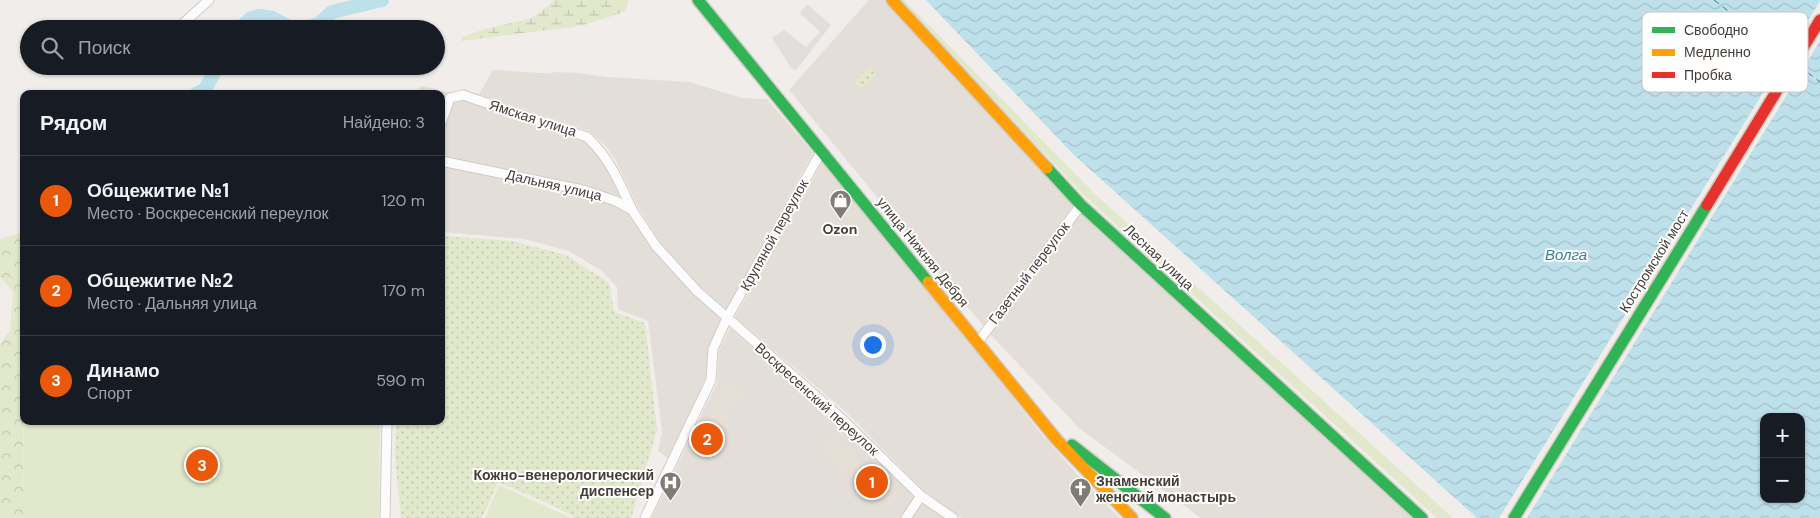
<!DOCTYPE html>
<html lang="ru">
<head>
<meta charset="utf-8">
<style>
  :root { --surface:#171b24; --page:#242831; --text:#f1f3f6; --muted:#9ea1a6; --line:#363941; --accent:#ea580c }
  body { margin:0; font-family:"DM Sans",sans-serif; background:var(--page); color:var(--text) }
  .controls { position:absolute; right:15px; bottom:15px; display:grid; overflow:hidden; border-radius:10px; box-shadow:0 1px 4px #0004 }
  .controls button { width:45px; height:45px; display:grid; place-items:center; padding:0; border:0; border-bottom:1px solid var(--line); background:var(--surface); color:var(--text); font:25px sans-serif }
  .you { position:absolute; left:872px; top:344px; width:18px; height:18px; margin:-12px; border:4px solid #fff; border-radius:50%; background:#1a73e8; box-shadow:0 0 0 8px #1a73e833 }
  .badge { display:grid; place-items:center; width:32px; height:32px; border-radius:50%; background:var(--accent); color:#fff; font-size:16px; font-weight:700 }
  .pin { position:absolute; translate:-50% -50%; border:2px solid #fff; box-shadow:0 1px 5px #0006 }
  .list { margin:0; padding:0; list-style:none }
  h2 { display:flex; justify-content:space-between; align-items:center; height:65px; margin:0; padding:0 20px; font-size:21px }
  h2 small { font-size:16px; font-weight:400; color:var(--muted) }
  .list li { display:grid; grid-template-columns:32px 1fr auto; gap:15px; align-items:center; box-sizing:border-box; height:90px; padding:0 20px; border-top:1px solid var(--line) }
  .list b { display:block; font-size:19px; white-space:nowrap }
  .list p { margin:0; font-size:16px; white-space:nowrap; color:var(--muted) }
  .list em { font-size:16px; font-style:normal; color:var(--muted) }
  .icon { flex:none; width:28px; height:28px; fill:none; stroke:currentColor; stroke-width:2; stroke-linecap:round; stroke-linejoin:round }
  .map { position:relative; flex:none; width:1820px; height:518px; overflow:hidden }
  .search { position:absolute; background:var(--surface); box-shadow:0 1px 4px #0004; left:20px; top:20px; width:425px; height:55px; display:flex; align-items:center; gap:12px; box-sizing:border-box; padding:0 18px; border-radius:28px; color:var(--muted); font-size:19px }
  .panel { position:absolute; background:var(--surface); box-shadow:0 1px 4px #0004; left:20px; top:90px; width:425px; height:335px; border-radius:10px }
  .map>svg:first-child { display:block }
  .residential { fill:#e3ded8 }
  .education { fill:#e6dfd6 }
  .grass { fill:#e2e8cc }
  .forest { fill:url(#forest-crowns) }
  .wetland { fill:url(#wetland-marsh) }
  .park { fill:url(#park-dots) }
  .parking { fill:#e1dedb }
  .water { fill:url(#water-waves); fill-rule:evenodd }
  .pier { fill:#f0edea }
  .lines { fill:none; stroke-linecap:round; stroke-linejoin:round }
  .river { stroke:#bee0ea; stroke-width:14 }
  .ferry { stroke:#357f99; stroke-width:1; stroke-dasharray:6 5; stroke-linecap:butt }
  .street-casing { stroke:#cecbc8; stroke-width:11 }
  .fast-casing { stroke:#d0cac3; stroke-width:14 }
  .slow-casing { stroke:#d0cac3; stroke-width:14 }
  .jam-casing { stroke:#d0cac3; stroke-width:14 }
  .street { stroke:#fdfcfc; stroke-width:9 }
  .fast { stroke:#30b455; stroke-width:11 }
  .slow { stroke:#ff9f0a; stroke-width:11 }
  .jam { stroke:#e5322d; stroke-width:11 }
  .labels { text-anchor:middle; dominant-baseline:central; stroke-width:4; stroke-linejoin:round; paint-order:stroke }
  .street-label { font-size:14px; fill:#453d37; stroke:#fff }
  .poi-label { font-size:14px; font-weight:bold; fill:#453d37; stroke:#fff }
  .water-label { font-size:15px; font-style:italic; fill:#357f99; stroke:#fff }
  .key { fill:#fff; stroke:#c7c5c3; stroke-width:1 }
  .key-label { font-size:14px; fill:#453d37 }
</style>
</head>
<body>
<div class="map">
<svg width="1820" height="518" viewBox="0 0 1820 518">
  <defs>
    <pattern id="forest-crowns" width="20" height="18" patternUnits="userSpaceOnUse" patternTransform="scale(1.25)"><rect width="20" height="18" fill="#e2e8cc"/><path d="M2 6a3 3 0 1 1 6 0M12 15a3 3 0 1 1 6 0" fill="none" stroke="#c3c8b0"/></pattern>
    <pattern id="wetland-marsh" width="20" height="14" patternUnits="userSpaceOnUse" patternTransform="scale(1.25)"><rect width="20" height="14" fill="#e2e8cc"/><path d="M1 5h8M5 5V1M11 12h8M15 12V8" fill="none" stroke="#c3c8b0"/></pattern>
    <pattern id="park-dots" width="8" height="8" patternUnits="userSpaceOnUse" patternTransform="scale(1.25)"><rect width="8" height="8" fill="#e2e8cc"/><path d="M2 2h.1M6 6h.1" fill="none" stroke="#c3c8b0" stroke-width="1.8" stroke-linecap="round"/></pattern>
    <pattern id="water-waves" width="16" height="10" patternUnits="userSpaceOnUse" patternTransform="scale(1.25)"><rect width="16" height="10" fill="#bee0ea"/><path d="M0 5q4-4 8 0t8 0" fill="none" stroke="#a5c1c9"/></pattern>
  </defs>
  <rect width="100%" height="100%" fill="#f0edea"/>
  <g class="residential">
    <polygon points="869,0 886,0 1075,203 985,328 789,90"/>
    <polygon points="493,70 689,82 742,98 767,99 813,153 726,309 701,287 660,242 638,207 616,161 605,145 589,131 479,94"/>
    <polygon points="420,86 467,96 581,135 598,151 623,197 441,160 441,94 418,94"/>
    <polygon points="822,163 973,346 1038,430 1081,479 1120,518 962,518 924,491 847,413 735,317"/>
    <polygon points="441,164 587,194 611,202 630,214 653,251 684,283 723,319 709,346 707,380 669,459 658,451 662,432 648,321 618,309 617,287 602,271 569,251 524,239 441,232"/>
    <polygon points="1079,213 1414,518 1201,518 1079,428 990,334"/>
    <polygon points="730,328 916,495 902,518 652,518 717,383 719,351"/>
    <polygon points="922,502 945,518 913,518"/>
  </g>
  <g class="education">
    <polygon points="726,383 742,391 704,464 688,456"/>
    <polygon points="832,435 902,495 890,509 820,449"/>
  </g>
  <g class="grass">
    <polygon points="897,0 904,0 1095,194 1453,518 1437,518 1086,197"/>
    <polygon points="24,407 24,421 380,421 379,518 23,518"/>
    <polygon points="499,485 567,516 571,518 485,518"/>
  </g>
  <polygon class="forest" points="24,232 23,518 0,518 0,344 10,330 13,292 0,277 0,239"/>
  <polygon class="wetland" points="555,0 629,0 624,12 581,26 461,41 462,37 482,30 532,18"/>
  <g class="park">
    <polygon points="870,67 877,74 861,89 854,81"/>
    <polygon points="441,236 512,241 566,255 609,283 614,312 645,323 657,430 631,518 574,518 558,508 498,482 482,518 401,518 395,457 396,421 441,421"/>
  </g>
  <g class="parking">
    <polygon points="807,4 831,25 796,70 791,68 772,38 784,30 806,47 820,32 800,13"/>
    <polygon points="553,72 578,73 605,77 598,94 550,82"/>
    <polygon points="847,493 876,518 827,516"/>
    <polygon points="1261,500 1278,515 1275,518 1244,518"/>
  </g>
  <path class="water" d="M926 0H1820V518H1477L1073 154ZM1764 417H1801V499H1764Z"/>
  <polygon class="pier" points="1820,1 1820,41 1527,518 1499,518"/>
  <g class="lines">
    <g class="river">
      <polyline points="239,29 250,19 259,16 272,18 291,28 307,27 319,24 332,12 382,0"/>
      <polyline points="196,94 205,89 218,66"/>
    </g>
    <g class="ferry">
      <polyline points="1714,0 1788,57"/>
      <polyline points="1799,66 1820,82"/>
    </g>
    <defs>
      <g id="street">
        <polyline points="177,29 209,0"/>
        <path d="M441 123 450 98 463 95 587 137C609 157 620 183 632 210"/>
        <polyline points="441,161 583,190 616,201 632,210 656,246 697,291 841,418 921,496 953,518"/>
        <polyline points="978,342 1081,205"/>
        <polyline points="385,518 387,421"/>
        <polyline points="645,518 711,380 713,349 727,318 821,152"/>
        <polyline points="906,518 921,496"/>
      </g>
      <g id="fast">
        <polyline points="698,0 928,282"/>
        <polyline points="1047,168 1081,205 1422,518"/>
        <polyline points="1072,445 1165,518"/>
        <polyline points="1514,518 1707,205"/>
      </g>
      <g id="slow">
        <polyline points="892,0 1047,168"/>
        <polyline points="928,282 1057,440 1132,518"/>
      </g>
      <polyline id="jam" points="1707,205 1820,20"/>
    </defs>
    <use href="#street" class="street-casing"/>
    <use href="#fast" class="fast-casing"/>
    <use href="#slow" class="slow-casing"/>
    <use href="#jam" class="jam-casing"/>
    <use href="#street" class="street"/>
    <use href="#fast" class="fast"/>
    <use href="#slow" class="slow"/>
    <use href="#jam" class="jam"/>
  </g>
  <defs>
    <symbol id="shop-pin" viewBox="-11 -11 22 30"><path d="M0 17L-7.5 6A9.5 9.5 0 1 1 7.5 6Z" fill="#817b76" stroke="#fff"/><path d="M-5-2.5h2.3a2.7 3.5 0 0 1 5.4 0H5L5.5 6h-11ZM-1.5-2.5h3a1.5 2.3 0 0 0-3 0Z" fill="#fff"/></symbol>
    <symbol id="hospital-pin" viewBox="-11 -11 22 30"><path d="M0 17L-7.5 6A9.5 9.5 0 1 1 7.5 6Z" fill="#817b76" stroke="#fff"/><path d="M-5-5h3v3.5h4V-5h3V5h-3V1.5h-4V5h-3Z" fill="#fff"/></symbol>
    <symbol id="church-pin" viewBox="-11 -11 22 30"><path d="M0 17L-7.5 6A9.5 9.5 0 1 1 7.5 6Z" fill="#817b76" stroke="#fff"/><path d="M-1.2-6h2.4v3.5h3.3v2.4h-3.3V6h-2.4V-.1h-3.3v-2.4h3.3Z" fill="#fff"/></symbol>
  </defs>
  <g fill-rule="evenodd">
    <use href="#shop-pin" x="828" y="188" width="25" height="34"/>
    <use href="#hospital-pin" x="658" y="470" width="25" height="34"/>
    <use href="#church-pin" x="1068" y="476" width="25" height="34"/>
  </g>
  <g class="labels">
    <g class="street-label">
      <text transform="translate(533 118) rotate(18)">Ямская улица</text>
      <text transform="translate(554 185) rotate(13)">Дальняя улица</text>
      <text transform="translate(774 235) rotate(-61)">Крупяной переулок</text>
      <text transform="translate(923 252) rotate(51)">улица Нижняя Дебря</text>
      <text transform="translate(1159 257) rotate(43)">Лесная улица</text>
      <text transform="translate(1654 261) rotate(-58)">Костромской мост</text>
      <text transform="translate(1029 273) rotate(-53)">Газетный переулок</text>
      <text transform="translate(817 399) rotate(42)">Воскресенский переулок</text>
    </g>
    <g class="poi-label">
      <text x="840" y="229">Ozon</text>
      <text x="654" y="475" text-anchor="end">Кожно-венерологический<tspan x="654" dy="16">диспенсер</tspan></text>
      <text x="1096" y="481" text-anchor="start">Знаменский<tspan x="1096" dy="16">женский монастырь</tspan></text>
    </g>
    <g class="water-label">
      <text x="1566" y="255">Волга</text>
    </g>
  </g>
  <rect x="1642" y="12" width="166" height="80" rx="8" class="key"/>
  <rect x="1652" y="27" width="23" height="6" fill="#30b455"/>
  <rect x="1652" y="49" width="23" height="7" fill="#ff9f0a"/>
  <rect x="1652" y="72" width="23" height="6" fill="#e5322d"/>
  <g class="key-label">
    <text x="1684" y="35">Свободно</text>
    <text x="1684" y="57">Медленно</text>
    <text x="1684" y="80">Пробка</text>
  </g>
</svg>
<div class="controls">
<button>+</button>
<button>−</button>
</div>
<div class="you"></div>
<div class="pin badge" style="left:872px;top:482px">1</div>
<div class="pin badge" style="left:707px;top:439px">2</div>
<div class="pin badge" style="left:202px;top:465px">3</div>
<div class="search"><svg class="icon" aria-label="search" viewBox="0 0 24 24"><circle cx="10" cy="10" r="6"/><path d="M15 15l6 6"/></svg>Поиск</div>
<section class="panel">
<h2>Рядом<small>Найдено: 3</small></h2>
<ul class="list">
<li><span class="badge">1</span><div><b>Общежитие №1</b><p>Место · Воскресенский переулок</p></div><em>120 m</em></li>
<li><span class="badge">2</span><div><b>Общежитие №2</b><p>Место · Дальняя улица</p></div><em>170 m</em></li>
<li><span class="badge">3</span><div><b>Динамо</b><p>Спорт</p></div><em>590 m</em></li>
</ul>
</section>
</div>
</body>
</html>
